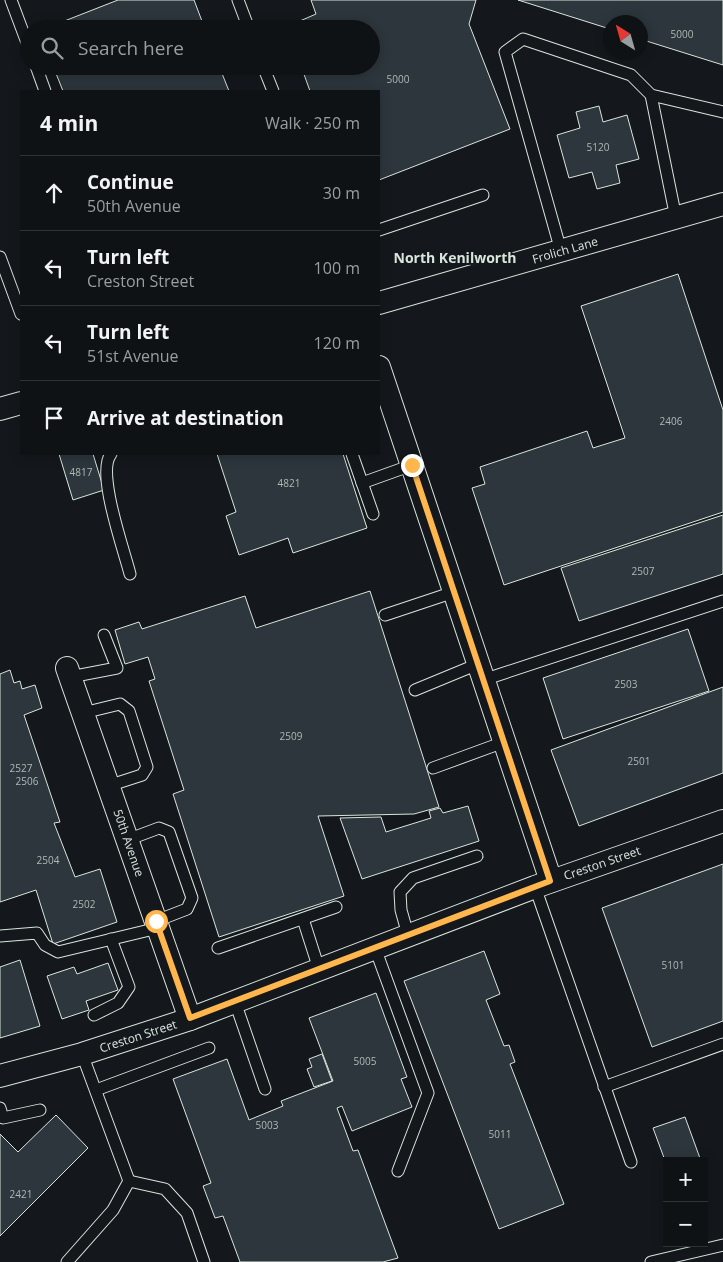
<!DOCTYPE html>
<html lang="en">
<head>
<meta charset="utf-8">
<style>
  :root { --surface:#0f1215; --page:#1d2022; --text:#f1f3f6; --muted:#9b9ea0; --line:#2f3234 }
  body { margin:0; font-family:"Open Sans",sans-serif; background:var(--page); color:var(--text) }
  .controls { position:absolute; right:15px; bottom:15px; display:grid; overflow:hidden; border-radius:0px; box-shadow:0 2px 12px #0003 }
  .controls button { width:45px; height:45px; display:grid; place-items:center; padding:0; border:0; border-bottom:1px solid var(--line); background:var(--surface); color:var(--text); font:25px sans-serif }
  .compass { position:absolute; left:603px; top:15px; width:45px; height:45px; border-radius:50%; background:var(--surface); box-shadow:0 2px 12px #0003; rotate:323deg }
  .stop { position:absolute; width:15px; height:15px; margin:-11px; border:4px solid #ffb74d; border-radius:50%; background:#fff }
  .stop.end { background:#ffb74d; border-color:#fff; box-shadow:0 1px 5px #0008 }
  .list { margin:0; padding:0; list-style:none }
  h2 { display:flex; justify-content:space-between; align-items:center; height:65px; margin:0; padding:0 20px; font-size:21px }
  h2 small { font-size:16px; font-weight:400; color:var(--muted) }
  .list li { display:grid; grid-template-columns:32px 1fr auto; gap:15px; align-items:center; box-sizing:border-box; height:75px; padding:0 20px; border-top:1px solid var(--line) }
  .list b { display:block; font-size:19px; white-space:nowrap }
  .list p { margin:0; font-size:16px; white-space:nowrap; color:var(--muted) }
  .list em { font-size:16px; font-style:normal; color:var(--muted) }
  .icon { flex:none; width:28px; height:28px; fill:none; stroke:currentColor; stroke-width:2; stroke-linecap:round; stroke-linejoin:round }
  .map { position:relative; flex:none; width:723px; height:1262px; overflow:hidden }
  .search { position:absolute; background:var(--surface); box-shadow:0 2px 12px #0003; left:20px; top:20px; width:360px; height:55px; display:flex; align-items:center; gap:12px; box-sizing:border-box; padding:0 18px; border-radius:28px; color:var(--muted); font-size:19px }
  .panel { position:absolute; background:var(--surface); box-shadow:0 2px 12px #0003; left:20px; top:90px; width:360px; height:365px; border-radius:0px }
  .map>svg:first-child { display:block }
  .building { fill:#2c363c; stroke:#d8e6dc }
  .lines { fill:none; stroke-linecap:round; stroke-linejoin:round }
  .lane-casing { stroke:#d8e6dc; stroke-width:13 }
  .street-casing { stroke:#d8e6dc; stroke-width:24 }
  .lane { stroke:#14181c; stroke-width:11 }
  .street { stroke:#14181c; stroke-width:22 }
  .route { stroke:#ffb74d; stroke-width:6 }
  .labels { text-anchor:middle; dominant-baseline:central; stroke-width:4; stroke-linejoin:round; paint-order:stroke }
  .number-label { font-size:10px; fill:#adbab4 }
  .street-label { font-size:12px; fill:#d8e6dc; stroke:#14181c }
  .neighbourhood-label { font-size:14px; font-weight:bold; fill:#d8e6dc; stroke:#14181c }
</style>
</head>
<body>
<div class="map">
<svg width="723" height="1262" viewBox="0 0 723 1262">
  <rect width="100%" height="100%" fill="#14181c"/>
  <g class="building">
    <polygon points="118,0 194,0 205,29 44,29"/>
    <polygon points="311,0 476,0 469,24 510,129 379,180 379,91 310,91 301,66 371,66 371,29 287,29 286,27 316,14"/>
    <polygon points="518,0 723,0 723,65 640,39 640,22 610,22 610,29"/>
    <polygon points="53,66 219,66 229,91 63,91"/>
    <polygon points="599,106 603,122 627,115 639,159 616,165 620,183 597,189 592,172 569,178 557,135 580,128 576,112"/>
    <polygon points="678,274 723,410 723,512 504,585 472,488 485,484 480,467 587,431 593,448 625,438 581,306"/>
    <polygon points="59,454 93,454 104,490 73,500"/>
    <polygon points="217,454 343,454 367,528 293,553 288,538 239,555 226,516 236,512"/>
    <polygon points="723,515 723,574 579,621 561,568"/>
    <polygon points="370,591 439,807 414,814 318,816 344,896 219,937 173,794 184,790 149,681 155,679 148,657 125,664 115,630 139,622 142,629 245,596 256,628"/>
    <polygon points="688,629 709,691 563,739 543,678"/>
    <polygon points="10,670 14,683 20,681 22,689 35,685 42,708 24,715 60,822 54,823 75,877 100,869 117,922 53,944 36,890 0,902 0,674"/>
    <polygon points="723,687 723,773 579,826 551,750"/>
    <polygon points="468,806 479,841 362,879 340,818 381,817 386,832 431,818 429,811 440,808 443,813"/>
    <polygon points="723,864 723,1021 652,1047 602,908"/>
    <polygon points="484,951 500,994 486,1000 504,1046 509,1045 515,1062 510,1064 564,1204 499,1229 404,981"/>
    <polygon points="20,960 40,1026 0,1038 0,967"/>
    <polygon points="108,963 118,990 86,1001 89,1010 62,1019 47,976 74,967 77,974"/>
    <polygon points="376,993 407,1077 401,1079 412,1107 352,1131 342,1106 337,1108 353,1151 358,1150 398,1258 383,1262 240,1262 223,1216 215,1218 203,1186 211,1183 173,1079 227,1059 249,1120 283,1106 281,1101 333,1081 309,1018"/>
    <polygon points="322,1054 332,1081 314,1087 307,1069 312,1067 309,1059"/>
    <polygon points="56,1115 88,1148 0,1236 0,1134 18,1152"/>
    <polygon points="685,1117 701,1161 667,1161 667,1166 653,1128"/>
  </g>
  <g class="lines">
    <defs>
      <g id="lane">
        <polyline points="11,0 29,48"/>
        <polyline points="238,0 249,29"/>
        <polyline points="36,66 45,91"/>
        <polyline points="263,66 273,91"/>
        <polyline points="651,95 723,112"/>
        <polyline points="379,230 483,195"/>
        <polyline points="561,251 505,52 523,39 631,75 651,95 676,218"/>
        <polyline points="0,257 21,314"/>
        <path d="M111 454C96 472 124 550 130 574"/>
        <polyline points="352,454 373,514"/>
        <polyline points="362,483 412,465"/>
        <polyline points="385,615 454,592"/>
        <polyline points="70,677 117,668 104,635"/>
        <polyline points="483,680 723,601"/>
        <polyline points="415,690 478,664"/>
        <polyline points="83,713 120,704 129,711 147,767 142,775 108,786"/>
        <polyline points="433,768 504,742"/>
        <polyline points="127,840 159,828 169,832 192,898 187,909 156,921"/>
        <polyline points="535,887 631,1162"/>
        <polyline points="303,919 319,969"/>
        <polyline points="408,935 401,910 400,892 413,878 477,856"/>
        <polyline points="0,936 37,933 45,945 58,952 158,928"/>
        <polyline points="218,948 336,907"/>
        <polyline points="375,948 428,1093 398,1171"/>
        <polyline points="235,1002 265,1089"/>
        <polyline points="94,1015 118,1003 129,987 111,939"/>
        <polyline points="604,1087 723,1044"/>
        <polyline points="96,1090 209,1048"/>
        <polyline points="0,1108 3,1118 40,1110"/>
        <polyline points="129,1181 165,1189 187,1213 204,1262"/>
        <polyline points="67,1262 113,1210 129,1181 82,1054"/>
        <polyline points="651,1262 723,1245"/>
      </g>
      <g id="street">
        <polyline points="379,303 723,204"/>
        <polyline points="379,367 551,881"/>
        <polyline points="0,409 21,403"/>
        <polyline points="67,668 190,1019"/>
        <polyline points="0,1076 82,1054 190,1019 535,887 723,821"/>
      </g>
    </defs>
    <use href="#lane" class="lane-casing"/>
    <use href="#street" class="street-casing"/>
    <use href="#lane" class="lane"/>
    <use href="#street" class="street"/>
  </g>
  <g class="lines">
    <polyline class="route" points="156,921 190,1018 550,881 412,465"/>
  </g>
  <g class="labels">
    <g class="number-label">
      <text x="682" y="34">5000</text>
      <text x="398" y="79">5000</text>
      <text x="598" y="147">5120</text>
      <text x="671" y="421">2406</text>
      <text x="81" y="472">4817</text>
      <text x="289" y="483">4821</text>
      <text x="643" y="571">2507</text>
      <text x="626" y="684">2503</text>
      <text x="291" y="736">2509</text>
      <text x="639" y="761">2501</text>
      <text x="21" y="768">2527</text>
      <text x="27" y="781">2506</text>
      <text x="48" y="860">2504</text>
      <text x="84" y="904">2502</text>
      <text x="673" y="965">5101</text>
      <text x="365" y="1061">5005</text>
      <text x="267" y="1125">5003</text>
      <text x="500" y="1134">5011</text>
      <text x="21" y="1194">2421</text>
    </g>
    <g class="street-label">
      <text transform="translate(565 250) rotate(-16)">Frolich Lane</text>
      <text transform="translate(129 843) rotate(71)">50th Avenue</text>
      <text transform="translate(602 863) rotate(-19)">Creston Street</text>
      <text transform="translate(138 1036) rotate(-18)">Creston Street</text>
    </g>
    <g class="neighbourhood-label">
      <text x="455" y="257">North Kenilworth</text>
    </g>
  </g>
</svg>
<div class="controls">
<button>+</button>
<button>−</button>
</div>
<svg class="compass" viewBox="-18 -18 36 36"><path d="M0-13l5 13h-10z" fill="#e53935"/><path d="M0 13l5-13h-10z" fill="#9b9ea0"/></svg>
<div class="stop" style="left:156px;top:921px"></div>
<div class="stop end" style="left:412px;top:465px"></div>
<div class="search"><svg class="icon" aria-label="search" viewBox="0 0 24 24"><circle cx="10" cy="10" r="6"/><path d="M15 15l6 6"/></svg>Search here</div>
<section class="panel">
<h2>4 min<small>Walk · 250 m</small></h2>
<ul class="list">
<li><svg class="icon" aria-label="ahead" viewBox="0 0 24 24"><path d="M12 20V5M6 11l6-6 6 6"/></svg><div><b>Continue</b><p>50th Avenue</p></div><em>30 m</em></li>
<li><svg class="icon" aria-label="left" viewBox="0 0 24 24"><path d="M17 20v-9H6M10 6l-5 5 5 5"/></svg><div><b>Turn left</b><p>Creston Street</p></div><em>100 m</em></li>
<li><svg class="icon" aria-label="left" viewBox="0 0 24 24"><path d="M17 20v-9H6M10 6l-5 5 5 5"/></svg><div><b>Turn left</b><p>51st Avenue</p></div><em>120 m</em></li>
<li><svg class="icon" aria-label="arrive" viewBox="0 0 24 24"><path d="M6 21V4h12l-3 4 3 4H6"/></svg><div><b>Arrive at destination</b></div></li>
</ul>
</section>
</div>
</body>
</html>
